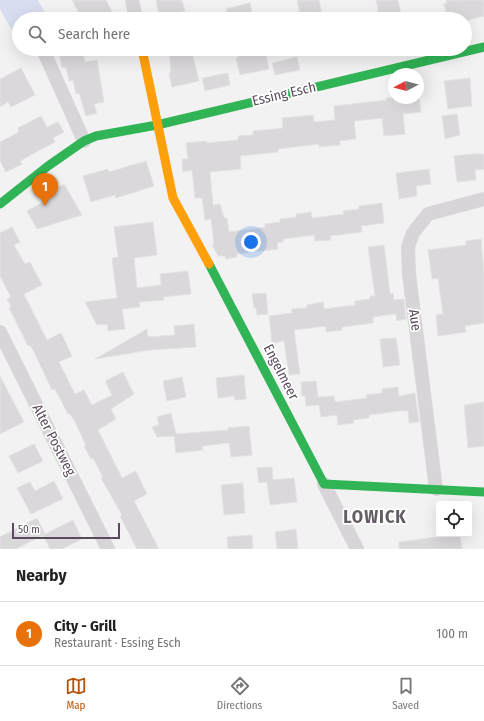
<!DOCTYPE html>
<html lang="en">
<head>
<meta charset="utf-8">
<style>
  :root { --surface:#fff; --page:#f6f6f6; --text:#222; --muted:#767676; --line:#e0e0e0; --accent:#b45309 }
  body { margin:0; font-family:"Fira Sans Condensed",sans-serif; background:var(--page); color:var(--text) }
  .controls { position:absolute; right:12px; bottom:12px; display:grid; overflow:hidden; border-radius:4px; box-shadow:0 4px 16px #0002 }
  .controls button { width:36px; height:36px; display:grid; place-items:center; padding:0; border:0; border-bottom:1px solid var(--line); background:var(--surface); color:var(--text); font:20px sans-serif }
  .compass { position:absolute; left:388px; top:68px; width:36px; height:36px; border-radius:50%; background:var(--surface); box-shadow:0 4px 16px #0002; rotate:263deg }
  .scale { position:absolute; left:12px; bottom:10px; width:108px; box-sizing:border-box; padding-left:4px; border:2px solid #5b4a5d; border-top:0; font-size:11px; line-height:14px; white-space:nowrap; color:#5b4a5d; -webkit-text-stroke:3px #fff; paint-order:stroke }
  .you { position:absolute; left:251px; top:242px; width:14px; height:14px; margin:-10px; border:3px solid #fff; border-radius:50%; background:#1a73e8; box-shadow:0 0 0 6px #1a73e833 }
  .badge { display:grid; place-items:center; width:26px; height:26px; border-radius:50%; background:var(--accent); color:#fff; font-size:13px; font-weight:700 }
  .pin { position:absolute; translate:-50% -33px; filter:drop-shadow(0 1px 2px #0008) }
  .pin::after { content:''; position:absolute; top:21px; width:14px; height:12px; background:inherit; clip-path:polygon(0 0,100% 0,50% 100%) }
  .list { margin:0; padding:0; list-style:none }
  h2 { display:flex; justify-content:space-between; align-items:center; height:52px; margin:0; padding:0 16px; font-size:17px }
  h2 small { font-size:13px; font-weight:400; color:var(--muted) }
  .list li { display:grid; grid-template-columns:26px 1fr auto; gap:12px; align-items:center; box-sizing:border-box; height:64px; padding:0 16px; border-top:1px solid var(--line) }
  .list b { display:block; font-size:15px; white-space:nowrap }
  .list p { margin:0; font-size:13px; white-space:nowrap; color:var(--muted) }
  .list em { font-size:13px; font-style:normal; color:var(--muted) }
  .icon { flex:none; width:22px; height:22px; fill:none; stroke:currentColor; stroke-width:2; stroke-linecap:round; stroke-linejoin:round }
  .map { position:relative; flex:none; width:484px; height:549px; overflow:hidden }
  .search { position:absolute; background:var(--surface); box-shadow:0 4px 16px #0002; left:12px; right:12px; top:12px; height:44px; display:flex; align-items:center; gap:10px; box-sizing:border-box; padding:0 14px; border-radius:22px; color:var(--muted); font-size:15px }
  .sheet { height:116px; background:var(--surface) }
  nav { display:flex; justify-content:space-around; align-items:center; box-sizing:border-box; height:56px; border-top:1px solid var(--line); background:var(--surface); font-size:11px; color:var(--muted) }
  nav a { display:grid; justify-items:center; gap:2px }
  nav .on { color:var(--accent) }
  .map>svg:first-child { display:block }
  .green { fill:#d8ddef }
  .building { fill:#dad8da; stroke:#e4e3e4 }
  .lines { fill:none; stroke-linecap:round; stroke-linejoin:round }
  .street { stroke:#d8d5d8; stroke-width:14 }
  .fast { stroke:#30b455; stroke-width:9 }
  .slow { stroke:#ff9f0a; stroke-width:9 }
  .labels { text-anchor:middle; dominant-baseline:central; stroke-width:3.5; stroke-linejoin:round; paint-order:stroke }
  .street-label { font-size:14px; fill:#5b4a5d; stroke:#fff }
  .district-label { font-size:18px; font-weight:bold; letter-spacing:1px; fill:#655d65; stroke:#fff }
</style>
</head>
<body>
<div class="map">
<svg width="484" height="549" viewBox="0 0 484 549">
  <rect width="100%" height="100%" fill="#f2f2f2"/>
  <polygon class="green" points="0,0 38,0 48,19 19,19 19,43 0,9"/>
  <g class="building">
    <polygon points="72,0 106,0 116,19 82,19"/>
    <polygon points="156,0 182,0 185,11 174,14 175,19 160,19"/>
    <polygon points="297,0 319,0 323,19 307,19 306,12 300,14"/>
    <polygon points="376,0 398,0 402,19 380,19"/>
    <polygon points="446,0 484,0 484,16 465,21 465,19 448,19 444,4 447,3"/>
    <polygon points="250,3 253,19 229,19 226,9"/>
    <polygon points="75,49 82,49 85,62 97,60 104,102 94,104 97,113 86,116 79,93 76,94 73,80 69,81 66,67 62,68 59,53"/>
    <polygon points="169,49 191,49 199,81 172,87 169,73 171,72"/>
    <polygon points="238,49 262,49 263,52 265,51 269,69 240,75 236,58 239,57"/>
    <polygon points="297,57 300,70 275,75 272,63"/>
    <polygon points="21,68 35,95 11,107 8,102 0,107 0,79"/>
    <polygon points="228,73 230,85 205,91 202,78"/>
    <polygon points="470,78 472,106 448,109 444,81"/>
    <polygon points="386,98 419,98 421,112 403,114 405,134 384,136 382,118 354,121 356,139 340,141 340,145 319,147 319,144 278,149 278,152 240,156 241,169 210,172 213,205 220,204 224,218 227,218 229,232 265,227 265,224 280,222 280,219 296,217 296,214 311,212 312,218 344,214 343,211 359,209 359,206 382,203 384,223 361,226 362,232 330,236 331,240 315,241 314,235 283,239 283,242 277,243 278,249 237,254 237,257 226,259 225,256 218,256 212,245 214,244 211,219 205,220 202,198 195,198 192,170 183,172 182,159 188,159 186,143 206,141 206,143 238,140 238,136 253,135 253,131 283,128 282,118 313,115 314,122 335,120 334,106 387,100"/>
    <polygon points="457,114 460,135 445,139 442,116"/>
    <polygon points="41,116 47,127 58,122 64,132 53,138 55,142 20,161 22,164 6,172 0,161 0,142 19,132 18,128"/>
    <polygon points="473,154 484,154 484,169 475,170 476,180 457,182 454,156"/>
    <polygon points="146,161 154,186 116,198 115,195 91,202 83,176 108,169 109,172"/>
    <polygon points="429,169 431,184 416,186 417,196 399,199 396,173"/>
    <polygon points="64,184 82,215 37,229 27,211 52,197 50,192"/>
    <polygon points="153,222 157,255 134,258 137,288 161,285 160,274 188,271 191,294 163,297 164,300 139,302 140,307 122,309 125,329 108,331 107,324 97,325 85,302 117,298 112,258 118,257 114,227"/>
    <polygon points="12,227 20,242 14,245 25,264 30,262 42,285 24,294 47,340 61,333 72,356 59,362 75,394 84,390 92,405 112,395 105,381 123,372 134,394 111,409 116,419 98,430 122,478 136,471 141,482 147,494 134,501 159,549 137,549 120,516 122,515 101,478 103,477 93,458 91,459 84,446 86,445 74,420 69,413 68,414 55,389 52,390 34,352 30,345 28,346 9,308 11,307 7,299 11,297 0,276 0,233"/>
    <polygon points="481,239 484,272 484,323 465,326 466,332 438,336 436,315 443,314 438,278 432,279 428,250 466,245 466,241"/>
    <polygon points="384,245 390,294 393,293 394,300 404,299 406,319 397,321 396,314 373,317 373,323 342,327 342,330 326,332 326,326 294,330 300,374 289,375 284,341 272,343 269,316 292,313 291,309 307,308 307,305 323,302 324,309 355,305 355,301 370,299 370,296 375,296 368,247"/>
    <polygon points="266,293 268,314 257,315 256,308 254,308 252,294"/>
    <polygon points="194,324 196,347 150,350 95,359 147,329 148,337 175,335 174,326"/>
    <polygon points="396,338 400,365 383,367 380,339"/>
    <polygon points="244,375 246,399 235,400 234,396 218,398 216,378"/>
    <polygon points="0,376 24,422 0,434"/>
    <polygon points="182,377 186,397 167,401 163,381"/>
    <polygon points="316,381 318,397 334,396 335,402 367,398 366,395 382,393 382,389 398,387 399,396 415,393 419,422 409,423 408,411 400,411 369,415 369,418 353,420 354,423 338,425 337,415 321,417 319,405 306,406 305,396 302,396 301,382"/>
    <polygon points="484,402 484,446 468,448 464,405"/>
    <polygon points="171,413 176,434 228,430 228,428 249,426 252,455 231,457 229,443 202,446 203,450 176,453 174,436 157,437 152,427 159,425 157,417"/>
    <polygon points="34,444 43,461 18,473 9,456"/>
    <polygon points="272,467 273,480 294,478 297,502 270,505 267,482 259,483 257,468"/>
    <polygon points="54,481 63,499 31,514 17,488 30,482 35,491"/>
    <polygon points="243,483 245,513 224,515 221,485"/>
    <polygon points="37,518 45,534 16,549 0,549 0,537"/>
    <polygon points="73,520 82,539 62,549 50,549 43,535"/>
    <polygon points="296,529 298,549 277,549 275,532"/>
    <polygon points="460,534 462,549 399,549 399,542"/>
    <polygon points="252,535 253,549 228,549 227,537"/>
  </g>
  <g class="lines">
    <g class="street">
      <polyline points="132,0 136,19"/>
      <polyline points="44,52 84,141"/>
      <polyline points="0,332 108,549"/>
      <polyline points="324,484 357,549"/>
      <polyline points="436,489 409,274 408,247 413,233 428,214 484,199"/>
    </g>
    <g class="fast">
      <polyline points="0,204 48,166 84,141 96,136 157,125 484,47"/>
      <polyline points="209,264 324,484 484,492"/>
    </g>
    <polyline class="slow" points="142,49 173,198 209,264"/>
  </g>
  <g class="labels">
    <g class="street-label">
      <text transform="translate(284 94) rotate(-13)">Essing Esch</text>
      <text transform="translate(415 320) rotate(82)">Aue</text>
      <text transform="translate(281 372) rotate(63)">Engelmeer</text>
      <text transform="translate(54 440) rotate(63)">Alter Postweg</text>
    </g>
    <g class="district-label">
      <text x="375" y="517">LOWICK</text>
    </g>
  </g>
</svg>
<div class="controls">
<button><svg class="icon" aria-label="locate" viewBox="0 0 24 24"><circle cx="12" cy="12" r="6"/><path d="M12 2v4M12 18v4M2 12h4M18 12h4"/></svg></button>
</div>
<svg class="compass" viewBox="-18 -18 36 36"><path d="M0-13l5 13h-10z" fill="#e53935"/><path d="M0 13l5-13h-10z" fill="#767676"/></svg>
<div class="scale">50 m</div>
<div class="you"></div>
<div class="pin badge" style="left:45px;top:206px;background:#e8710a">1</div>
<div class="search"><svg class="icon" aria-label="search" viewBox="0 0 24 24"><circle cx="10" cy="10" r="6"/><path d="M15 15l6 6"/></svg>Search here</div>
</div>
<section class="sheet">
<h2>Nearby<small></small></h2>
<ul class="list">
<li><span class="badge" style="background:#e8710a">1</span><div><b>City - Grill</b><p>Restaurant · Essing Esch</p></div><em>100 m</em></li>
</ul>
</section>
<nav>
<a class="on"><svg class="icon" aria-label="map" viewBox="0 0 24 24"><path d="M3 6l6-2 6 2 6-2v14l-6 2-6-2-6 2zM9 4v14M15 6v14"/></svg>Map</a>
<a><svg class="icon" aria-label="directions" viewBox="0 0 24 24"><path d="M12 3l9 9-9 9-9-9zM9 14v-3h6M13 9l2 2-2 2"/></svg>Directions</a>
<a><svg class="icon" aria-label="saved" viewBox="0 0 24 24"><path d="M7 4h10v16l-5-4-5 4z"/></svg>Saved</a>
</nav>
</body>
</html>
